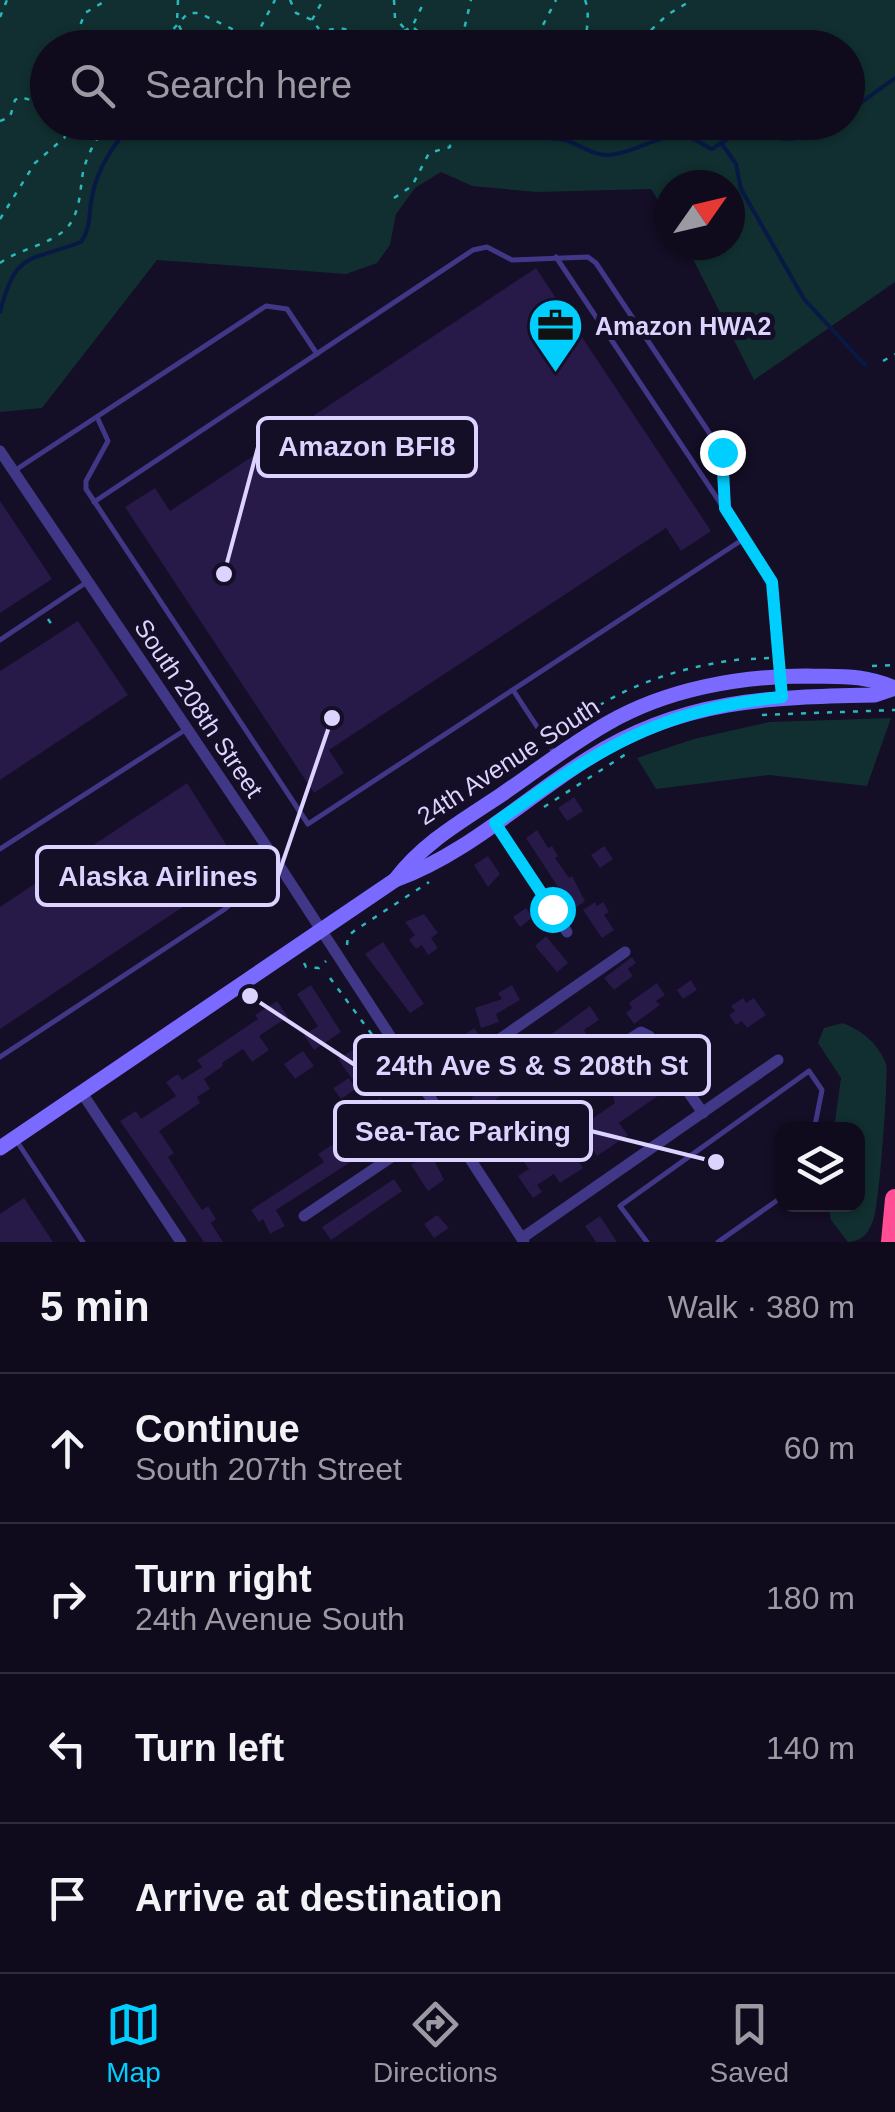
<!DOCTYPE html>
<html lang="en">
<head>
<meta charset="utf-8">
<style>
  :root { --surface:#0f0a1c; --page:#1d1829; --text:#f1f3f6; --muted:#9b9aa3; --line:#2f2b3b; --accent:#00cefe }
  body { margin:0; font-family:Helvetica,sans-serif; background:var(--page); color:var(--text) }
  .controls { position:absolute; right:30px; bottom:30px; display:grid; overflow:hidden; border-radius:20px; box-shadow:0 2px 8px #0004 }
  .controls button { width:90px; height:90px; display:grid; place-items:center; padding:0; border:0; border-bottom:2px solid var(--line); background:var(--surface); color:var(--text); font:50px sans-serif }
  .compass { position:absolute; left:655px; top:170px; width:90px; height:90px; border-radius:50%; background:var(--surface); box-shadow:0 2px 8px #0004; rotate:56deg }
  .stop { position:absolute; width:30px; height:30px; margin:-22px; border:8px solid #00cefe; border-radius:50%; background:#fff }
  .stop.end { background:#00cefe; border-color:#fff; box-shadow:0 2px 10px #0008 }
  .list { margin:0; padding:0; list-style:none }
  h2 { display:flex; justify-content:space-between; align-items:center; height:130px; margin:0; padding:0 40px; font-size:42px }
  h2 small { font-size:32px; font-weight:400; color:var(--muted) }
  .list li { display:grid; grid-template-columns:65px 1fr auto; gap:30px; align-items:center; box-sizing:border-box; height:150px; padding:0 40px; border-top:2px solid var(--line) }
  .list b { display:block; font-size:38px; white-space:nowrap }
  .list p { margin:0; font-size:32px; white-space:nowrap; color:var(--muted) }
  .list em { font-size:32px; font-style:normal; color:var(--muted) }
  .icon { flex:none; width:55px; height:55px; fill:none; stroke:currentColor; stroke-width:2; stroke-linecap:round; stroke-linejoin:round }
  .map { position:relative; flex:none; width:895px; height:1242px; overflow:hidden }
  .search { position:absolute; background:var(--surface); box-shadow:0 2px 8px #0004; left:30px; right:30px; top:30px; height:110px; display:flex; align-items:center; gap:25px; box-sizing:border-box; padding:0 35px; border-radius:55px; color:var(--muted); font-size:38px }
  .sheet { height:730px; background:var(--surface) }
  nav { display:flex; justify-content:space-around; align-items:center; box-sizing:border-box; height:140px; border-top:2px solid var(--line); background:var(--surface); font-size:28px; color:var(--muted) }
  nav a { display:grid; justify-items:center; gap:5px }
  nav .on { color:var(--accent) }
  .map>svg:first-child { display:block }
  .green { fill:#112f30; fill-rule:evenodd }
  .lines { fill:none; stroke-linecap:round; stroke-linejoin:round }
  .stream { stroke:#081945; stroke-width:4 }
  .building { fill:#271948 }
  .path { stroke:#2ab8bc; stroke-width:2.5; stroke-dasharray:5 8; stroke-linecap:butt }
  .lane { stroke:#413787; stroke-width:5 }
  .street { stroke:#413787; stroke-width:11 }
  .secondary { stroke:#7b6aff; stroke-width:15 }
  .highway { stroke:#ff4e93; stroke-width:20 }
  .route { stroke:#00cefe; stroke-width:12 }
  .labels { text-anchor:middle; dominant-baseline:central; stroke-width:10; stroke-linejoin:round; paint-order:stroke }
  .poi-label { font-size:25px; font-weight:bold; fill:#dcd3ff; stroke:#140e26; text-anchor:start }
  .street-label { font-size:25px; fill:#dcd3ff; stroke:#140e26 }
  .leader { fill:none; stroke:#dcd3ff; stroke-width:4 }
  .callout-dot { fill:#dcd3ff; stroke:#140e26; stroke-width:4 }
  .callout { fill:#140e26; stroke:#dcd3ff; stroke-width:4 }
  .callout-label { font-size:28px; text-anchor:middle; font-weight:bold; fill:#dcd3ff }
</style>
</head>
<body>
<div class="map">
<svg width="895" height="1242" viewBox="0 0 895 1242">
  <rect width="100%" height="100%" fill="#140e26"/>
  <g class="green">
    <path d="M0 0H895V282L754 380 686 245H730V185H670V219L651 189 536 192 472 186 441 172 415 188 396 214 390 245 377 263 346 274 157 260 42 408 0 412ZM48 48H848V122H48Z"/>
    <polygon points="891,718 867,786 769,775 656,789 637,758 694,739 770,722"/>
    <path d="M843 1023C861 1030 879 1044 886 1064 889 1074 879 1206 874 1218 869 1232 864 1241 848 1242L831 1220 828 1205 858 1204V1130L834 1129 841 1078 818 1043 824 1028Z"/>
  </g>
  <g class="lines">
    <g class="stream">
      <polyline points="848,112 895,78"/>
      <path d="M512 122 533 125C540 143 549 136 564 140 580 144 591 155 608 155 633 154 658 134 684 136 693 136 703 146 712 149L730 137 743 122"/>
      <path d="M744 122C757 125 763 133 775 137 793 144 818 132 833 122"/>
      <polyline points="722,144 736,164 741,189 804,299 865,365"/>
      <path d="M0 312C16 250 29 262 81 242 92 226 88 214 92 197 97 169 114 142 135 122"/>
    </g>
  </g>
  <g class="building">
    <polygon points="536,268 711,531 681,551 666,528 329,750 344,773 314,793 125,507 155,488 170,511"/>
    <polygon points="0,501 52,579 0,613"/>
    <polygon points="78,621 128,695 0,780 0,671"/>
    <polygon points="187,783 241,868 0,1029 0,907"/>
    <polygon points="574,797 583,811 567,821 558,808"/>
    <polygon points="537,830 548,848 552,846 558,856 555,858 569,878 572,876 585,901 573,910 526,838"/>
    <polygon points="604,846 613,859 600,868 591,855"/>
    <polygon points="488,856 500,874 488,887 474,865"/>
    <polygon points="595,902 597,906 603,902 609,912 604,915 614,930 602,938 583,910"/>
    <polygon points="526,908 533,917 520,927 513,917"/>
    <polygon points="424,914 438,933 431,938 438,948 428,955 422,945 416,949 409,940 415,935 405,922"/>
    <polygon points="546,936 568,963 557,972 535,946"/>
    <polygon points="383,942 424,1004 410,1013 365,954"/>
    <polygon points="632,957 636,963 628,969 633,976 614,990 604,978"/>
    <polygon points="691,980 697,990 683,999 677,990"/>
    <polygon points="657,983 665,995 656,1001 660,1005 634,1024 626,1013 632,1008 629,1003"/>
    <polygon points="311,985 341,1032 314,1050 304,1035 318,1026 297,994"/>
    <polygon points="512,985 520,1000 496,1014 499,1022 481,1028 475,1008 502,999 498,993"/>
    <polygon points="743,998 746,1003 754,998 766,1015 747,1028 742,1021 736,1025 729,1015 735,1011 731,1006"/>
    <polygon points="277,1001 288,1017 259,1036 269,1050 252,1062 243,1049 222,1063 223,1066 204,1079 210,1089 197,1097 200,1103 159,1131 174,1153 168,1157 190,1192 202,1210 208,1206 216,1219 211,1223 223,1242 204,1242 120,1121 136,1111 141,1119 176,1096 166,1082 178,1074 182,1080 202,1067 197,1060 258,1019 255,1015"/>
    <polygon points="590,1006 599,1020 584,1030 588,1037 573,1047 570,1043 537,1065 528,1051"/>
    <polygon points="474,1028 482,1039 449,1061 437,1044 454,1033 458,1039"/>
    <polygon points="677,1039 684,1050 699,1040 711,1057 685,1071 667,1046"/>
    <polygon points="353,1050 366,1070 352,1079 338,1059"/>
    <polygon points="303,1051 314,1066 295,1079 284,1064"/>
    <polygon points="349,1078 356,1089 341,1099 333,1088"/>
    <polygon points="652,1080 662,1093 619,1123 628,1135 597,1156 564,1108 575,1101 589,1121 615,1103 612,1093 620,1087 624,1093 632,1088 635,1092"/>
    <polygon points="496,1081 505,1093 480,1111 471,1098"/>
    <polygon points="381,1098 390,1115 383,1118 385,1122 375,1128 364,1107"/>
    <polygon points="350,1142 360,1156 276,1210 285,1226 270,1234 263,1219 259,1222 251,1210 324,1162 318,1154 332,1145 337,1151"/>
    <polygon points="567,1143 583,1168 560,1183 554,1174 537,1185 542,1192 533,1198 518,1176 529,1169 522,1159 536,1150 542,1159"/>
    <polygon points="430,1152 444,1180 428,1191 411,1165"/>
    <polygon points="394,1179 402,1191 331,1240 322,1227"/>
    <polygon points="24,1198 53,1242 0,1242 0,1214"/>
    <polygon points="437,1215 449,1228 434,1238 424,1224"/>
    <polygon points="600,1216 617,1242 596,1242 585,1226"/>
  </g>
  <g class="lines">
    <g class="path">
      <polyline points="178,0 177,22 186,39 186,48"/>
      <polyline points="290,0 296,13 312,20 319,29"/>
      <polyline points="394,0 395,18 406,30"/>
      <path d="M585 0C591 15 585 31 586 48"/>
      <polyline points="0,17 7,0"/>
      <polyline points="312,20 323,0"/>
      <polyline points="414,28 437,48"/>
      <polyline points="255,38 275,0"/>
      <polyline points="79,48 75,38 85,13 107,0"/>
      <polyline points="156,48 188,13 199,13 251,38 273,40 339,28 390,38 412,27 425,0"/>
      <polyline points="451,48 463,34 471,0"/>
      <polyline points="531,48 556,0"/>
      <polyline points="632,48 667,15 692,0"/>
      <polyline points="0,121 10,117 15,100 20,97 48,105"/>
      <polyline points="93,122 96,136"/>
      <polyline points="394,198 412,186 429,153 450,147 452,122"/>
      <polyline points="0,219 35,163 64,138 75,122"/>
      <path d="M0 263C20 248 56 244 70 224 79 211 80 194 82 179 84 159 97 135 111 122"/>
      <polyline points="883,361 895,354"/>
      <polyline points="48,619 54,628"/>
      <polyline points="751,659 771,658"/>
      <polyline points="872,666 895,665"/>
      <polyline points="762,715 895,710"/>
      <path d="M578 720C625 684 684 666 743 659"/>
      <polyline points="555,737 566,728"/>
      <polyline points="528,757 541,747"/>
      <polyline points="496,781 517,765"/>
      <polyline points="544,807 626,754"/>
      <polyline points="347,945 348,936 354,931 429,882"/>
      <polyline points="304,963 306,967 319,968 326,961"/>
      <polyline points="330,978 385,1052"/>
    </g>
    <g class="lane">
      <polyline points="556,257 773,582 782,694"/>
      <polyline points="97,417 108,441 86,481 86,489 308,824 745,538"/>
      <polyline points="14,471 266,306 287,309 317,354"/>
      <polyline points="94,502 473,250 487,247 512,260 588,257 596,263 722,452 725,508"/>
      <polyline points="0,640 87,582"/>
      <polyline points="513,690 555,754"/>
      <polyline points="0,849 185,730"/>
      <polyline points="0,1057 225,909 275,864"/>
      <polyline points="16,1140 83,1242"/>
      <polyline points="647,1242 620,1206 809,1071 822,1090 814,1130"/>
      <polyline points="718,1242 782,1197"/>
    </g>
    <g class="street">
      <polyline points="0,451 277,862 524,1242"/>
      <polyline points="495,823 567,932"/>
      <polyline points="630,1039 641,1032 649,1036 703,1113"/>
      <polyline points="425,1091 625,952"/>
      <polyline points="82,1093 181,1242"/>
      <polyline points="304,1216 445,1121"/>
      <polyline points="522,1238 778,1060"/>
    </g>
    <g class="secondary">
      <path d="M395 880C424 842 462 821 501 795 536 771 571 744 608 723 667 689 740 676 806 676 842 677 861 674 895 688"/>
      <path d="M0 1148 395 880C467 854 525 798 589 758 682 699 769 697 875 695L895 688"/>
    </g>
    <polyline class="highway" points="891,1242 895,1199"/>
  </g>
  <g class="lines">
    <path class="route" d="M552 909 495 823C596 751 656 710 782 697L772 582 725 508 722 452"/>
  </g>
  <defs>
    <symbol id="office-pin" viewBox="-11 -11 22 30"><path d="M0 17L-7.5 6A9.5 9.5 0 1 1 7.5 6Z" fill="#00cefe" stroke="#140e26"/><path d="M-6-3h4V-5.5h4V-3h4V5H-6ZM-1-4.5V-3h2v-1.5ZM-6 0V1H6V0Z" fill="#111"/></symbol>
  </defs>
  <g fill-rule="evenodd">
    <use href="#office-pin" x="524" y="294" width="63" height="86"/>
  </g>
  <g class="labels">
    <g class="poi-label">
      <text x="595" y="326">Amazon HWA2</text>
    </g>
    <g class="street-label">
      <text transform="translate(199 708) rotate(56)">South 208th Street</text>
      <text transform="translate(508 761) rotate(-33)">24th Avenue South</text>
    </g>
  </g>
  <path class="leader" d="M224 574L258 447M332 718L278 876M250 996L355 1065M716 1162L591 1131"/>
  <g class="callout-dot">
    <circle cx="224" cy="574" r="10"/>
    <circle cx="332" cy="718" r="10"/>
    <circle cx="250" cy="996" r="10"/>
    <circle cx="716" cy="1162" r="10"/>
  </g>
  <g class="callout">
    <rect x="258" y="418" width="218" height="58" rx="10"/>
    <rect x="37" y="847" width="241" height="58" rx="10"/>
    <rect x="355" y="1036" width="354" height="58" rx="10"/>
    <rect x="335" y="1102" width="256" height="58" rx="10"/>
  </g>
  <g class="callout-label">
    <text x="367" y="456">Amazon BFI8</text>
    <text x="158" y="886">Alaska Airlines</text>
    <text x="532" y="1075">24th Ave S &amp; S 208th St</text>
    <text x="463" y="1141">Sea-Tac Parking</text>
  </g>
</svg>
<div class="controls">
<button><svg class="icon" aria-label="layers" viewBox="0 0 24 24"><path d="M12 4l9 5-9 5-9-5zM3 14l9 5 9-5"/></svg></button>
</div>
<svg class="compass" viewBox="-18 -18 36 36"><path d="M0-13l5 13h-10z" fill="#e53935"/><path d="M0 13l5-13h-10z" fill="#9b9aa3"/></svg>
<div class="stop" style="left:552px;top:909px"></div>
<div class="stop end" style="left:722px;top:452px"></div>
<div class="search"><svg class="icon" aria-label="search" viewBox="0 0 24 24"><circle cx="10" cy="10" r="6"/><path d="M15 15l6 6"/></svg>Search here</div>
</div>
<section class="sheet">
<h2>5 min<small>Walk · 380 m</small></h2>
<ul class="list">
<li><svg class="icon" aria-label="ahead" viewBox="0 0 24 24"><path d="M12 20V5M6 11l6-6 6 6"/></svg><div><b>Continue</b><p>South 207th Street</p></div><em>60 m</em></li>
<li><svg class="icon" aria-label="right" viewBox="0 0 24 24"><path d="M7 20v-9h11M14 6l5 5-5 5"/></svg><div><b>Turn right</b><p>24th Avenue South</p></div><em>180 m</em></li>
<li><svg class="icon" aria-label="left" viewBox="0 0 24 24"><path d="M17 20v-9H6M10 6l-5 5 5 5"/></svg><div><b>Turn left</b></div><em>140 m</em></li>
<li><svg class="icon" aria-label="arrive" viewBox="0 0 24 24"><path d="M6 21V4h12l-3 4 3 4H6"/></svg><div><b>Arrive at destination</b></div></li>
</ul>
</section>
<nav>
<a class="on"><svg class="icon" aria-label="map" viewBox="0 0 24 24"><path d="M3 6l6-2 6 2 6-2v14l-6 2-6-2-6 2zM9 4v14M15 6v14"/></svg>Map</a>
<a><svg class="icon" aria-label="directions" viewBox="0 0 24 24"><path d="M12 3l9 9-9 9-9-9zM9 14v-3h6M13 9l2 2-2 2"/></svg>Directions</a>
<a><svg class="icon" aria-label="saved" viewBox="0 0 24 24"><path d="M7 4h10v16l-5-4-5 4z"/></svg>Saved</a>
</nav>
</body>
</html>
